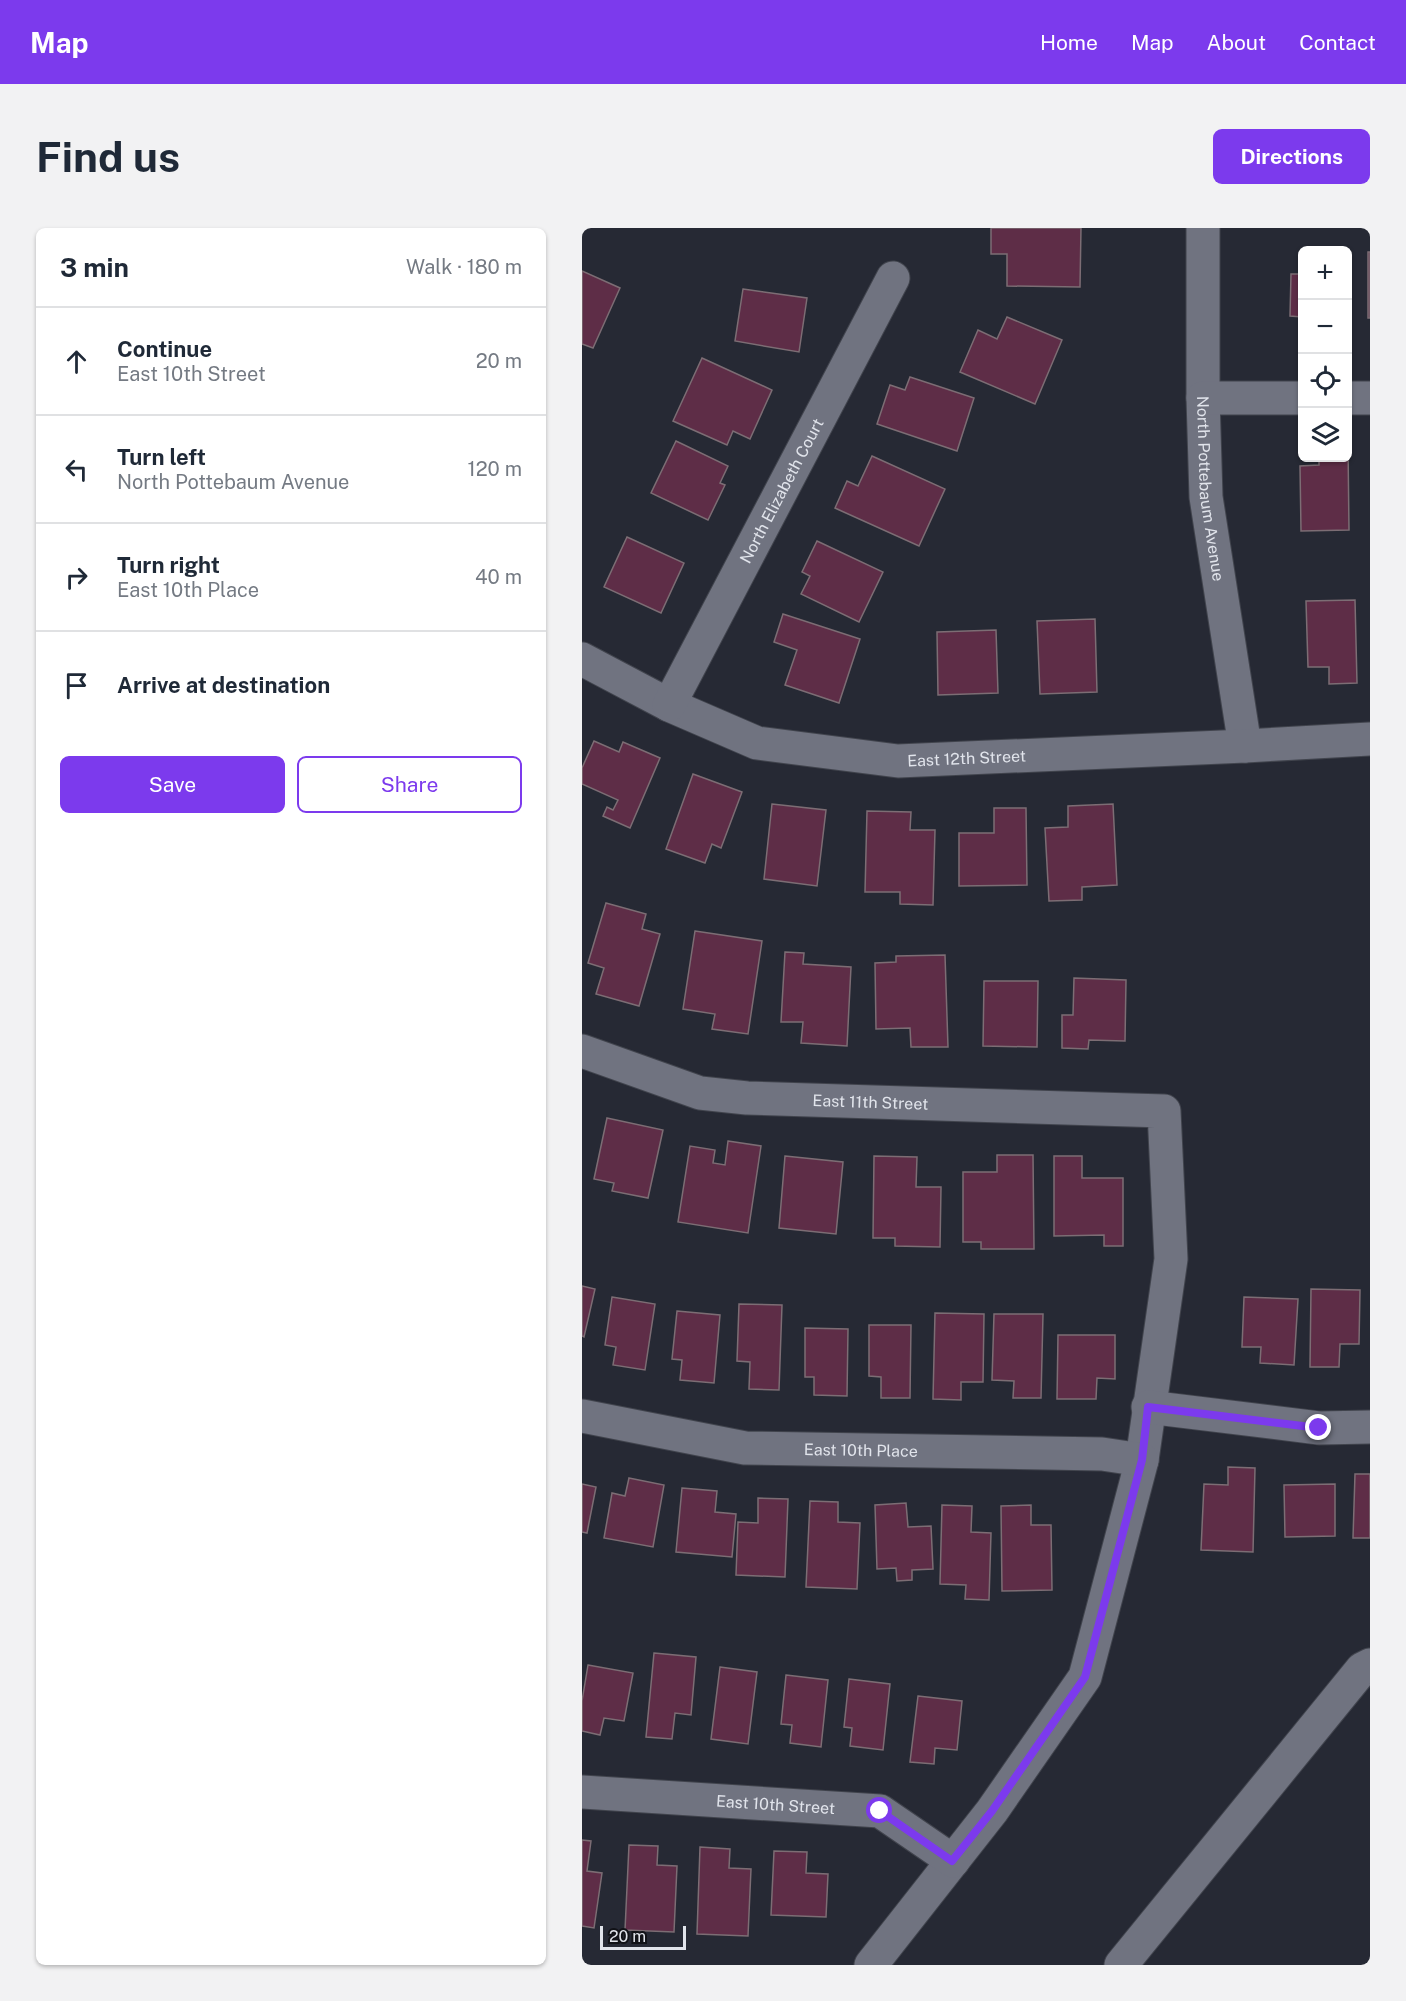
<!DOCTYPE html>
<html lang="en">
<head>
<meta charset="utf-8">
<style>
  :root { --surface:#fff; --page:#f2f2f3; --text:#1f2937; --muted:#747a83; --line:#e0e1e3; --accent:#7c3aed }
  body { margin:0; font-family:"Public Sans",sans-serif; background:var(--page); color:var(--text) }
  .controls { position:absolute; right:18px; top:18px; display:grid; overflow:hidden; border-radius:9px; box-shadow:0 2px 4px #0004 }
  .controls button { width:54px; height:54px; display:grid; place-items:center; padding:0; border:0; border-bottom:2px solid var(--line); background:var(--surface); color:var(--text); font:30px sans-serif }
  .scale { position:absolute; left:18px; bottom:15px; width:86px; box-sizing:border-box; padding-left:6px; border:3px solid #e1e4eb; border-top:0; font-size:16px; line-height:21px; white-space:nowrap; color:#e1e4eb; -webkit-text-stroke:4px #111217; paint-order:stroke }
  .stop { position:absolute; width:18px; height:18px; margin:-14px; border:4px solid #7c3aed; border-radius:50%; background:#fff }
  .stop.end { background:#7c3aed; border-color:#fff; box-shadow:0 2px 6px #0008 }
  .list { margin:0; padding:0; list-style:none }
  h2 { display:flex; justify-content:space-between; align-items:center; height:78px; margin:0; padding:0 24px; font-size:26px }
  h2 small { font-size:20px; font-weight:400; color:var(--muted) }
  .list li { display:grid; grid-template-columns:39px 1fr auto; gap:18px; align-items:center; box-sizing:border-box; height:108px; padding:0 24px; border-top:2px solid var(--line) }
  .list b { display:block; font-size:22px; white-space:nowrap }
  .list p { margin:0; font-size:20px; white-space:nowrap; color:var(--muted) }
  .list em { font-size:20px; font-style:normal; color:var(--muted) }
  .actions { display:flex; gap:12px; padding:18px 24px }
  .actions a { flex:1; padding:14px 0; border:2px solid var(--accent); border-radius:9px; text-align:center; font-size:21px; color:var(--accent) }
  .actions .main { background:var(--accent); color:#fff }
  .icon { flex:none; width:33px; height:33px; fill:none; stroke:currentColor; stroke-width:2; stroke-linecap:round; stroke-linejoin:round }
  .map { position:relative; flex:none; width:788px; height:1737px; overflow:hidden; border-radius:9px }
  header { display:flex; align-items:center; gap:36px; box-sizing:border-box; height:84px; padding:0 30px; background:var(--accent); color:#fff }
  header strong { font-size:28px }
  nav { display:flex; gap:33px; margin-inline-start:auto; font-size:21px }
  .intro { display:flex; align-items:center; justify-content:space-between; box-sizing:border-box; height:144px; padding:0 36px }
  h1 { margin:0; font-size:42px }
  .button { padding:15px 27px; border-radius:9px; background:var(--accent); color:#fff; font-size:21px; font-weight:700 }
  main { display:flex; gap:36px; padding:0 36px }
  aside { flex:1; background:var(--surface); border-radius:9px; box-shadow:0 2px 4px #0004 }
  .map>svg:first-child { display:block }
  .building { fill:#5e2d47; stroke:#7c6d74; stroke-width:1.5 }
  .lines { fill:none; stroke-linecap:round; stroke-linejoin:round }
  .minor-casing { stroke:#41444d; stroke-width:35 }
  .minor { stroke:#707380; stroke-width:33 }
  .route { stroke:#7c3aed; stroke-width:8 }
  .labels { text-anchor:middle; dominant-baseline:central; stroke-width:5; stroke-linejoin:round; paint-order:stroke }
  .street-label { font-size:16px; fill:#e1e4eb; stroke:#111217 }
</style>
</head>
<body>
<header>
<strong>Map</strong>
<nav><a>Home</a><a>Map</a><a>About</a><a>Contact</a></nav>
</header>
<div class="intro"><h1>Find us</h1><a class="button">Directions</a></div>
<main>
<aside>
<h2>3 min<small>Walk · 180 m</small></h2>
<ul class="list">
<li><svg class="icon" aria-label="ahead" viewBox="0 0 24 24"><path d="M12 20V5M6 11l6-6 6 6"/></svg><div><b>Continue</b><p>East 10th Street</p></div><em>20 m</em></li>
<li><svg class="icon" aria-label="left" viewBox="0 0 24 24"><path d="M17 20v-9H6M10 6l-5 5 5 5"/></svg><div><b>Turn left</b><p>North Pottebaum Avenue</p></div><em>120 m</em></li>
<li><svg class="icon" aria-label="right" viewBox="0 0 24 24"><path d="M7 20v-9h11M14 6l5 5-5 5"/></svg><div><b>Turn right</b><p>East 10th Place</p></div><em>40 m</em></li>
<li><svg class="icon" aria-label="arrive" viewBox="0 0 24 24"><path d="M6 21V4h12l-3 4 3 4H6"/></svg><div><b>Arrive at destination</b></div></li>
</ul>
<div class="actions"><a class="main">Save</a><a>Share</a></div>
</aside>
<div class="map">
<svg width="788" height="1737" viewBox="0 0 788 1737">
  <rect width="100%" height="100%" fill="#262934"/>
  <g class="building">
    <polygon points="409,0 499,0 498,59 425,58 425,26 409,26"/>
    <rect x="786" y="24" width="2" height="66"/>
    <polygon points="0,43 38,60 11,120 0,116"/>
    <polygon points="709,46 720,46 720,89 708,88"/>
    <polygon points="161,61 225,70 217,124 153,113"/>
    <polygon points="425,89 480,112 453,176 378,144 396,102 415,111"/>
    <polygon points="120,130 190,162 168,211 151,203 145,217 91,193"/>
    <polygon points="328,149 392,170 375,223 295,196 308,157 323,162"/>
    <polygon points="94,213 146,238 138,255 143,257 126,292 69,265"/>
    <polygon points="766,217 767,302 719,303 718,238 737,237 737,230 766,230"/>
    <polygon points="290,228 363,261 337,318 253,280 265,253 276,258"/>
    <polygon points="45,309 102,335 79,385 22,359"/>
    <polygon points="235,313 301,344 277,394 219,366 228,348 220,344"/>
    <polygon points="773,372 775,455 747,456 747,439 726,439 724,373"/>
    <polygon points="201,386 278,411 257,475 203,457 215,422 192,414"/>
    <polygon points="513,391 515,464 458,466 455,393"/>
    <polygon points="414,402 416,465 356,467 355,404"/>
    <polygon points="12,513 37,524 41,514 78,530 48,600 21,588 25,579 31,582 36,572 0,556 0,540"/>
    <polygon points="111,546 160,564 139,620 130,616 123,635 84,621"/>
    <polygon points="190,576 244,582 235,658 182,651"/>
    <polygon points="531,576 535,657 500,659 500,672 467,673 463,600 486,599 486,578"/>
    <polygon points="412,580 444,580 445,657 377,658 377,605 412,605"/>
    <polygon points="285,583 329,584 328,602 353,602 351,677 318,676 318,664 283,664"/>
    <polygon points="24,675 64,686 60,701 78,706 57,778 14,766 22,740 6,735"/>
    <polygon points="113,703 180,713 166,806 130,801 133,786 101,781"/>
    <polygon points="203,724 222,725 221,736 269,739 265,818 219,815 221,794 199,794"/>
    <polygon points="363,727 366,819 329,819 328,800 294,801 293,735 314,734 314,728"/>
    <polygon points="492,750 544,752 543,813 507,812 506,821 480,820 480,787 491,787"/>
    <polygon points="402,753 456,753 455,819 401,818"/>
    <polygon points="25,890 81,902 66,970 30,963 32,955 12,951"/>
    <polygon points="146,913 179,918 166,1005 96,994 108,918 133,922 131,935 143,937"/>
    <polygon points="415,927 451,927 452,1021 399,1021 399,1014 381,1014 381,944 415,944"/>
    <polygon points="203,928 261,934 254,1006 197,1000"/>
    <polygon points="292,928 335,929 334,959 359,959 358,1019 313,1018 313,1010 291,1010"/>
    <polygon points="472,928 500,928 500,950 541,950 541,1018 522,1018 522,1007 472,1008"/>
    <polygon points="0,1058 13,1061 2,1109 0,1108"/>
    <polygon points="729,1061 778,1062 777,1116 758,1116 757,1139 728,1139"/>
    <polygon points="30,1069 73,1076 63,1142 31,1137 34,1119 23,1117"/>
    <polygon points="662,1069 716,1071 712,1137 678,1135 679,1119 660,1119"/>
    <polygon points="157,1076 200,1077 197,1162 167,1161 168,1134 155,1133"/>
    <polygon points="95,1083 138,1087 132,1155 98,1152 100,1132 90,1131"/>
    <polygon points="353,1085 402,1086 401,1154 379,1154 379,1172 351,1171"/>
    <polygon points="412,1086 461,1086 459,1170 431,1170 432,1153 410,1152"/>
    <polygon points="287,1097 329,1097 328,1170 299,1170 299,1149 287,1148"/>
    <polygon points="223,1100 266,1101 265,1168 232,1167 232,1149 223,1149"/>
    <polygon points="476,1107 533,1107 533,1151 515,1150 514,1171 475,1171"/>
    <polygon points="646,1239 673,1240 671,1324 619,1322 622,1256 646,1257"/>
    <polygon points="773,1246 788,1246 788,1310 771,1310"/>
    <polygon points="47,1250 82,1257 71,1319 22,1310 30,1265 43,1268"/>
    <polygon points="0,1256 14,1259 5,1305 0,1304"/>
    <polygon points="753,1256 753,1308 703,1309 702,1257"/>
    <polygon points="100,1260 135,1263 133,1284 154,1286 150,1329 94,1324"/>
    <polygon points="176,1270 206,1271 203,1349 154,1347 156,1294 176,1295"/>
    <polygon points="228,1273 256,1274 256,1294 278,1295 275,1361 224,1359"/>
    <polygon points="324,1275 326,1299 349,1298 351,1341 330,1342 330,1352 315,1353 314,1340 295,1341 293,1277"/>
    <polygon points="360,1277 390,1278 389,1304 409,1305 407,1372 383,1371 384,1357 358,1356"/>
    <polygon points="449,1277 449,1297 469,1297 470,1362 420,1363 419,1278"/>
    <polygon points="72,1425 114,1429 109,1487 93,1485 90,1511 64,1509"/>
    <polygon points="6,1437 51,1445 42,1493 22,1490 18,1507 0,1503 0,1473"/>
    <polygon points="138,1439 175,1444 166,1516 129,1511"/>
    <polygon points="204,1447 246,1452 239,1519 208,1515 210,1497 199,1496"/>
    <polygon points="267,1451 308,1456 301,1522 268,1518 270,1500 262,1499"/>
    <polygon points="336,1468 380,1473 375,1522 353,1520 352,1536 328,1534"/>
    <polygon points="0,1612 9,1613 5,1643 20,1645 12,1700 0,1698"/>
    <polygon points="47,1617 76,1618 75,1637 95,1638 92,1704 43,1702"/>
    <polygon points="118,1619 148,1621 147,1640 169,1641 166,1708 115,1706"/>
    <polygon points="192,1623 225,1624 224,1645 246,1646 244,1689 189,1687"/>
  </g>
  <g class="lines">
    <defs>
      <g id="minor">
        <path id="s1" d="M621 0V170L624 269 663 518"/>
        <polyline points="621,170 720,170"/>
        <polyline points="766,170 788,170"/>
        <path id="s2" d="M0 431 87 477 175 515 316 533 663 518 788 511"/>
        <path id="s3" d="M87 477 311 50"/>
        <path id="s4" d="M0 823 118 865 165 870 582 883 589 1031 560 1232 503 1449 410 1583 289 1737"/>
        <polyline points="566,1179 737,1200 788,1199"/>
        <path id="s5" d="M0 1188 163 1220 520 1226 560 1232"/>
        <path id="s6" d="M0 1564 298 1583 371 1633"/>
        <polyline points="539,1737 780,1441 788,1437"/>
      </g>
    </defs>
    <use href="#minor" class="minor-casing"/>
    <use href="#minor" class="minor"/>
  </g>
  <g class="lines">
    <polyline class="route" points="298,1583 370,1633 410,1583 503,1449 560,1232 566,1179 737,1200"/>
  </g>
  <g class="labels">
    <g class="street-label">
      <text stroke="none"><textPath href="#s1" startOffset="261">North Pottebaum Avenue</textPath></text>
      <text stroke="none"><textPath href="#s3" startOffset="242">North Elizabeth Court</textPath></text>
      <text stroke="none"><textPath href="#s2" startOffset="405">East 12th Street</textPath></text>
      <text stroke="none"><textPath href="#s4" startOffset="296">East 11th Street</textPath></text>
      <text stroke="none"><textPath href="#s5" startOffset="282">East 10th Place</textPath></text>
      <text stroke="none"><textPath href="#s6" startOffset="194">East 10th Street</textPath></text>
    </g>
  </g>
</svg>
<div class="controls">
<button>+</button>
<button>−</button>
<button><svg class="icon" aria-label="locate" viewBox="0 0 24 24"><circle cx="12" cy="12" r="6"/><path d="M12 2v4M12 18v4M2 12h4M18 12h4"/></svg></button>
<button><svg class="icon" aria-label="layers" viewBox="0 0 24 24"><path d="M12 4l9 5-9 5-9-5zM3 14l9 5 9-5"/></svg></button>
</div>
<div class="scale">20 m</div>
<div class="stop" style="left:298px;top:1583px"></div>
<div class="stop end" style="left:737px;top:1200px"></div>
</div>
</main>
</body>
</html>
